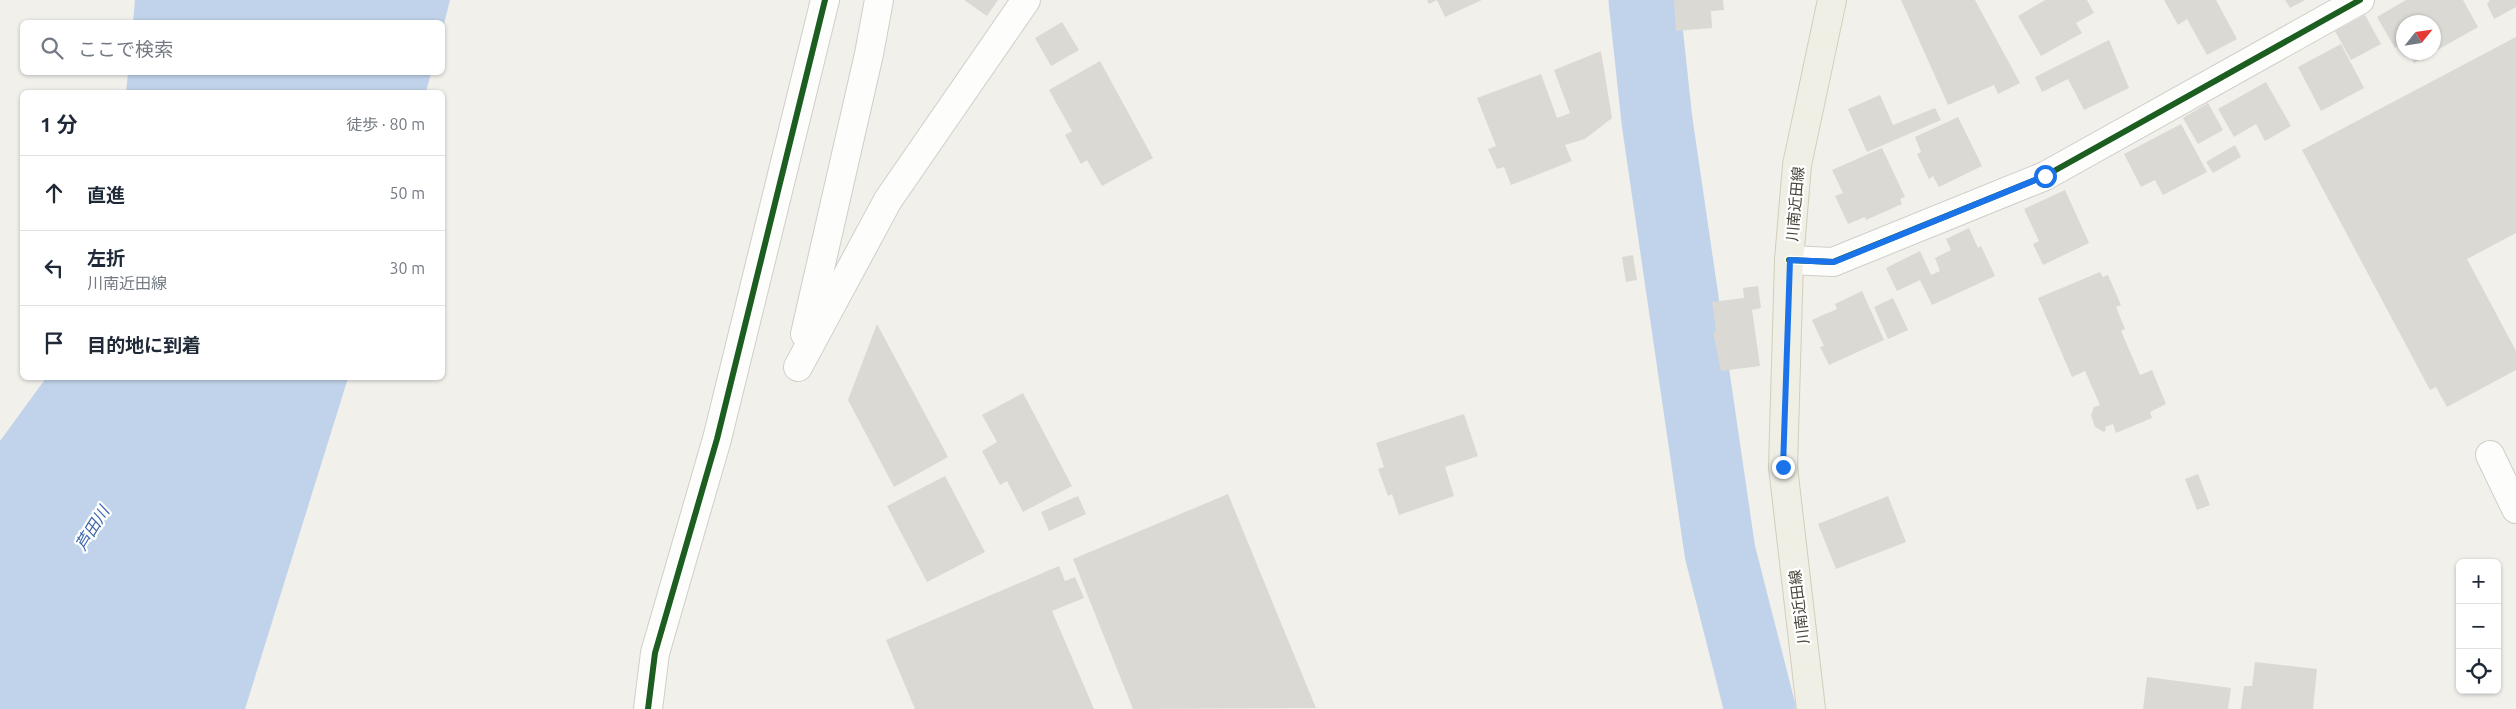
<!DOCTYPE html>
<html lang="ja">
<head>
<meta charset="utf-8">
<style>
  :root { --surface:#fff; --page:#f6f6f7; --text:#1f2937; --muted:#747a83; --line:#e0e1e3 }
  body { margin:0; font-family:Ubuntu,"Noto Sans JP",sans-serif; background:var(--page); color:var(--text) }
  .controls { position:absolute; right:15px; bottom:15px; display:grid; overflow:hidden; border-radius:8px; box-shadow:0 1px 4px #0004 }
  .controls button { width:45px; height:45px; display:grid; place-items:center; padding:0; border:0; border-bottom:1px solid var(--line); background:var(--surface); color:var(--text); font:25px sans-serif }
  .compass { position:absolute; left:2396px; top:15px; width:45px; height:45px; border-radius:50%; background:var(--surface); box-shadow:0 1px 4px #0004; rotate:60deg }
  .stop { position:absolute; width:15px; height:15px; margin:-11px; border:4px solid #1a73e8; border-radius:50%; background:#fff }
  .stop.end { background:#1a73e8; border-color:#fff; box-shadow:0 1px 5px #0008 }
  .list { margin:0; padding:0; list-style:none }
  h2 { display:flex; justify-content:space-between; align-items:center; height:65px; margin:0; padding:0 20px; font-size:21px }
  h2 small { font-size:16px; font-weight:400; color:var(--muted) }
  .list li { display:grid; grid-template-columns:32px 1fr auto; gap:15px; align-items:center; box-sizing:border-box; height:75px; padding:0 20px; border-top:1px solid var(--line) }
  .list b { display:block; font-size:19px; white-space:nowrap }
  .list p { margin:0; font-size:16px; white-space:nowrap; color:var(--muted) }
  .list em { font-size:16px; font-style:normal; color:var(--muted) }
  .icon { flex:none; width:28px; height:28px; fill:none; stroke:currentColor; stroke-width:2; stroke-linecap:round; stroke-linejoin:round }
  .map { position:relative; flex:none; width:2516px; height:709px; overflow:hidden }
  .search { position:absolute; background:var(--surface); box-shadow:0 1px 4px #0004; left:20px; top:20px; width:425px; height:55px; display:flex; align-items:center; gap:12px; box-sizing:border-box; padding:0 18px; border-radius:8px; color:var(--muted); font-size:19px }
  .panel { position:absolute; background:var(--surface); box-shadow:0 1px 4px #0004; left:20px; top:90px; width:425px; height:290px; border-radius:8px }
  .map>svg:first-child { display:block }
  .water { fill:#c0d3ea }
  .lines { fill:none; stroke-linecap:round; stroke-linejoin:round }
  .river { stroke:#c0d3ea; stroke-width:71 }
  .building { fill:#dbd9d4 }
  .minor-casing { stroke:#cfcec9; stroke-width:30 }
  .major-casing { stroke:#d2cebb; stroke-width:30 }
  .minor { stroke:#fdfdfc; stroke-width:28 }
  .major { stroke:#f0efe5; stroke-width:28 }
  .cycleway-casing { stroke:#fff; stroke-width:9 }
  .cycleway { stroke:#1b5e20; stroke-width:6 }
  .route { stroke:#1a73e8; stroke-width:6 }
  .labels { text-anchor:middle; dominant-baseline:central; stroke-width:4.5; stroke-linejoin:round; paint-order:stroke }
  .street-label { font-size:15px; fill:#464338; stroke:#fff }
  .water-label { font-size:16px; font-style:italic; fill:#3a67aa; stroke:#fff }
</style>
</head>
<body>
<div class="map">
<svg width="2516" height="709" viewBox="0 0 2516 709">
  <rect width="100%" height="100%" fill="#f1f0eb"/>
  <g class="water">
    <polygon points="135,0 450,0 443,28 442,22 133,22"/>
    <polygon points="128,73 128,72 431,73 426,92 126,92"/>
    <polygon points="46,378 348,378 245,709 0,709 0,441"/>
  </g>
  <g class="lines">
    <polyline class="river" points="1644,0 1657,121 1720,552 1760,709"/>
  </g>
  <g class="building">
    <polygon points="964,0 998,0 987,16"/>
    <polygon points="1427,0 1482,0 1445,17 1437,0 1429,4"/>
    <polygon points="1674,0 1723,0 1724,10 1711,11 1712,28 1676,31"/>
    <polygon points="1901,0 1975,0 2020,83 1998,94 1994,85 1948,105"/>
    <polygon points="2045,0 2087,0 2094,13 2076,23 2082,33 2041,56 2018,16"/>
    <polygon points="2164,0 2216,0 2237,39 2207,55 2187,19 2178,25"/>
    <polygon points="2285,0 2305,0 2290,8"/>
    <polygon points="2406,0 2463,0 2478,27 2434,52 2434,22 2404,22 2404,42 2395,48 2377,17"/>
    <polygon points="2490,0 2516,0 2516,7 2494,19 2487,4"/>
    <polygon points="2365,15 2381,44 2351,60 2335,31"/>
    <polygon points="1062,22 1079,50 1051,66 1035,38"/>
    <polygon points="2516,37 2516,233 2467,259 2516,351 2516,370 2447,407 2436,387 2430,390 2302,150"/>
    <polygon points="2109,40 2129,88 2084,110 2068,79 2042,92 2035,77"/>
    <polygon points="2341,44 2364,88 2321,111 2298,67"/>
    <polygon points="1601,51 1612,118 1585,139 1565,145 1572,161 1511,185 1504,167 1497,169 1488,149 1496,146 1477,98 1541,74 1557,118 1570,113 1554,70"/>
    <polygon points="2408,52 2433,52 2414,63"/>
    <polygon points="1100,61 1153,158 1102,186 1087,160 1081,164 1065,135 1072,131 1049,90"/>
    <polygon points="2266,82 2291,126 2265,141 2256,124 2234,137 2218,109"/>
    <polygon points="1880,95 1893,125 1935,108 1941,120 1867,152 1848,109"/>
    <polygon points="2208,103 2223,130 2198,144 2183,118"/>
    <polygon points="1958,117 1982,166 1939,187 1933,176 1929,179 1917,154 1921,152 1915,137"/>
    <polygon points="2181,124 2207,172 2163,195 2155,180 2141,187 2124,154"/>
    <polygon points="2235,145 2241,157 2213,173 2206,162"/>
    <polygon points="1882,148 1905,197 1900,199 1902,204 1866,220 1865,217 1848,224 1835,196 1843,193 1832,170"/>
    <polygon points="2065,190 2089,243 2043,265 2033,244 2039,241 2024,209"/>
    <polygon points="1969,228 1978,248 1981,246 1995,276 1932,305 1920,280 1897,291 1886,268 1920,251 1931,275 1940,271 1935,258 1951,250 1946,239"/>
    <polygon points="1633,255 1637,280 1626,282 1622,257"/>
    <polygon points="2100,272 2103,277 2108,275 2121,305 2116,307 2125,329 2121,331 2140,375 2152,370 2166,404 2150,412 2152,418 2116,433 2113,424 2105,427 2106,430 2104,432 2095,427 2091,415 2094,407 2100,405 2085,371 2072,377 2038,298"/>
    <polygon points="1758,286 1761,308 1752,310 1760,366 1721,371 1713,332 1716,331 1712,302 1744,298 1743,288"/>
    <polygon points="1862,291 1884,340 1829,365 1820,347 1824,346 1812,320 1837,309 1835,304"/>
    <polygon points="1893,298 1908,330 1888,339 1874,307"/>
    <polygon points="877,324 948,457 894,487 848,400"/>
    <polygon points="1023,393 1072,486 1023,512 1007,481 1000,485 982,451 997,442 982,415"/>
    <polygon points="1464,414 1478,456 1445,467 1454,496 1399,515 1392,494 1388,496 1378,469 1384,467 1376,443"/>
    <polygon points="2198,474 2210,505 2197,510 2185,479"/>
    <polygon points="945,476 985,552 927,582 887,506"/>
    <polygon points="1228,494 1316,708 1133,709 1073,559"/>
    <polygon points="1078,496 1086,514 1049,531 1041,512"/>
    <polygon points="1888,496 1906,542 1836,569 1818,524"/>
    <polygon points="1059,566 1065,581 1075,577 1084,598 1052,611 1094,709 915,709 886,640"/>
    <polygon points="2255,662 2317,669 2313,709 2241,709 2244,686 2252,686"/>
    <polygon points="2147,677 2231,688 2228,709 2143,709"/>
  </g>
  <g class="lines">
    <defs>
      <g id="minor">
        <polyline points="1789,260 1833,262 2045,176 2360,0"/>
        <polyline points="805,334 869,54 879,0"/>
        <polyline points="798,367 888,200 1026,0"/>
        <polyline points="2490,455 2516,509"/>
        <polyline points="648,709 655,653 717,439 825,0"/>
      </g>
      <polyline id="major" points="1811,709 1783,467 1789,260 1797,165 1832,0"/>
    </defs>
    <use href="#minor" class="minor-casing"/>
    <use href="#major" class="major-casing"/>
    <use href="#minor" class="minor"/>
    <use href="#major" class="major"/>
    <defs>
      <g id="cycleway">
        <polyline points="1789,260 1833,262 2045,176 2360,0"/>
        <polyline points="648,709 655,653 717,439 825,0"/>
      </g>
    </defs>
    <use href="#cycleway" class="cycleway-casing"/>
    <use href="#cycleway" class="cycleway"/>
  </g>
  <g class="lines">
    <polyline class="route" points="1783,467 1790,260 1834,262 2045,176"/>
  </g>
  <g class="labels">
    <g class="street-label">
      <text transform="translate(1795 204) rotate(-85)">川南近田線</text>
      <text transform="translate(1799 607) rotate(-97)">川南近田線</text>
    </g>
    <g class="water-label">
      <text transform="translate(92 528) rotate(-58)">芦田川</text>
    </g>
  </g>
</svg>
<div class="controls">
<button>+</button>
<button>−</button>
<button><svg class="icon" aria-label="locate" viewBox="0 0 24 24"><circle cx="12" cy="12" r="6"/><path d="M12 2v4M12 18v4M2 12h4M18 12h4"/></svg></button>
</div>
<svg class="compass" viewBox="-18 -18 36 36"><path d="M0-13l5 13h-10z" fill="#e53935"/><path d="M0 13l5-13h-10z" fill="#747a83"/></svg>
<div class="stop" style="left:2045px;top:176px"></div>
<div class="stop end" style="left:1783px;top:467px"></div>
<div class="search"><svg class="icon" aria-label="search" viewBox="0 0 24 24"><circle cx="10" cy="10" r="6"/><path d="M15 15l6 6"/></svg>ここで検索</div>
<section class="panel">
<h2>1 分<small>徒歩 · 80 m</small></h2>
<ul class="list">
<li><svg class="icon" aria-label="ahead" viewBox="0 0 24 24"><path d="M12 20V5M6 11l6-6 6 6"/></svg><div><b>直進</b></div><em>50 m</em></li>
<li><svg class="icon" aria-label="left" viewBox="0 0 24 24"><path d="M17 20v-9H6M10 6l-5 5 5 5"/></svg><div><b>左折</b><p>川南近田線</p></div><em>30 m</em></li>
<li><svg class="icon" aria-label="arrive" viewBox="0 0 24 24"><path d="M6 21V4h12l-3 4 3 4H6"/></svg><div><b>目的地に到着</b></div></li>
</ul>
</section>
</div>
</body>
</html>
